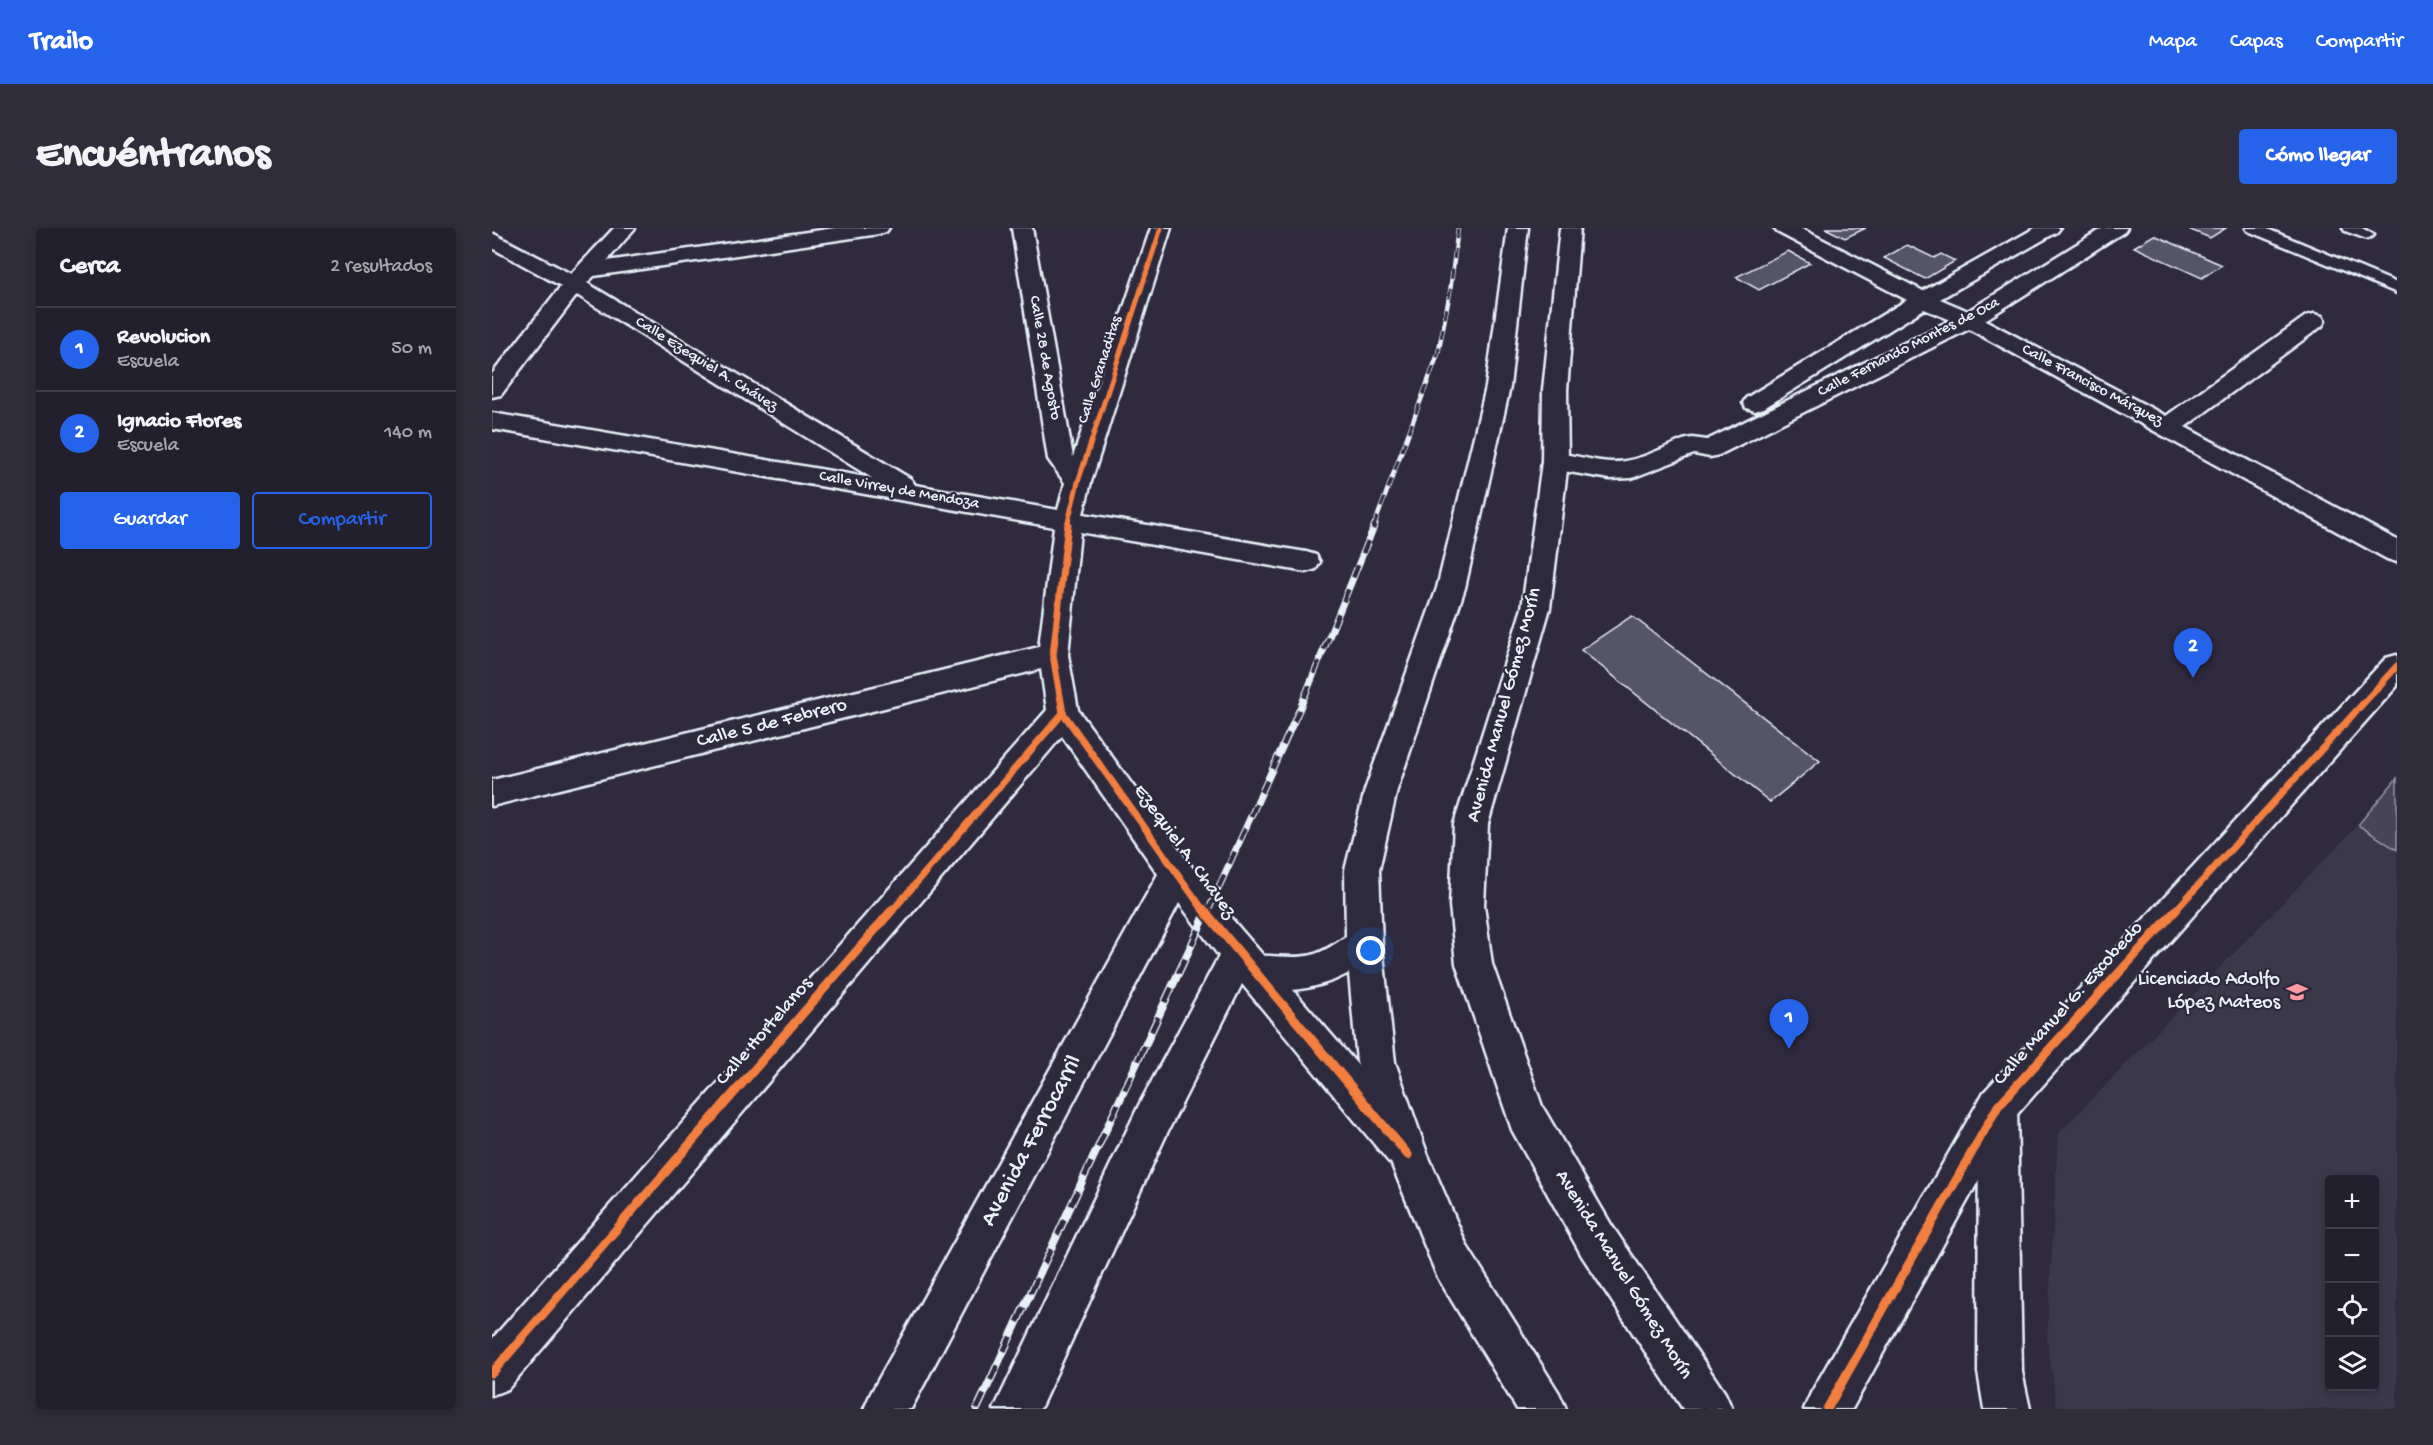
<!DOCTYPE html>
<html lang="es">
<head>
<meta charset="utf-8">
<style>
  :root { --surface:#23202e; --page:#2f2d3a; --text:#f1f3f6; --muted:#a3a3aa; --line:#403e4a; --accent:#2563eb }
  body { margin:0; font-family:"Gochi Hand",sans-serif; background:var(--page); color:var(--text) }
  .controls { position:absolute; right:18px; bottom:18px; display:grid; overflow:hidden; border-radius:6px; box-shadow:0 3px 9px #0003 }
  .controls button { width:54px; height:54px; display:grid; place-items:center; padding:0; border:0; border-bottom:2px solid var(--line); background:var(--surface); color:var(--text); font:30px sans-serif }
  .you { position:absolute; left:879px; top:723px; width:21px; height:21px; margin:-15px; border:4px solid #fff; border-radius:50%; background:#1a73e8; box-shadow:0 0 0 9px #1a73e833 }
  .badge { display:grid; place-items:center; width:39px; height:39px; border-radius:50%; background:var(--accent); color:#fff; font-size:20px; font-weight:700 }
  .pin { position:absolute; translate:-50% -50px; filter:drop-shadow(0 2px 3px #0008) }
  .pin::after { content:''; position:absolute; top:32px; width:21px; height:18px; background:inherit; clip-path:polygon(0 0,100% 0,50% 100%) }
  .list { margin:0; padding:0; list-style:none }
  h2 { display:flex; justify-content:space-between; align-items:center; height:78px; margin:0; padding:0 24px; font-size:26px }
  h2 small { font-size:20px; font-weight:400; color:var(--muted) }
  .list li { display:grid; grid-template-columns:39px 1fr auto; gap:18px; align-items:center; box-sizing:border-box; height:84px; padding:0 24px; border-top:2px solid var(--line) }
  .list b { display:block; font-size:22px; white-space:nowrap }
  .list p { margin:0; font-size:20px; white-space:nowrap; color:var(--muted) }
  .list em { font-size:20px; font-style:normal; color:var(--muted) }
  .actions { display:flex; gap:12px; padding:18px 24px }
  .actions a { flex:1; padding:14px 0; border:2px solid var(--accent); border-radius:6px; text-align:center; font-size:21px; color:var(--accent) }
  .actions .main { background:var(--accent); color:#fff }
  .icon { flex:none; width:33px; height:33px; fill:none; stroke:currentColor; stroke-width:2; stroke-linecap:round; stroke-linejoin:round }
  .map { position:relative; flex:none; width:1905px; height:1181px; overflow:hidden; border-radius:6px }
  header { display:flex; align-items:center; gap:36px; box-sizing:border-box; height:84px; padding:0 30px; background:var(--accent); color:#fff }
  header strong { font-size:28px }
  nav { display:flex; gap:33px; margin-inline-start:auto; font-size:21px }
  .intro { display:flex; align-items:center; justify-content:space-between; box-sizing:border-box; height:144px; padding:0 36px }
  h1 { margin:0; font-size:42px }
  .button { padding:15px 27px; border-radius:6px; background:var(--accent); color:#fff; font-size:21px; font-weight:700 }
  main { display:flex; gap:36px; padding:0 36px }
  aside { flex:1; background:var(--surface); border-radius:6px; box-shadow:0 3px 9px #0003 }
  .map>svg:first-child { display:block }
  .built { fill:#3b3749; fill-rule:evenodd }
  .green { fill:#464455; stroke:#979aa6; stroke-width:1.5 }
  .building { fill:#575565; stroke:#e8f1f8; stroke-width:1.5 }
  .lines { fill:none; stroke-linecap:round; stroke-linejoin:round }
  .service-casing { stroke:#e8f1f8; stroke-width:5 }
  .minor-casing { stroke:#e8f1f8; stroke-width:5 }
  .primary-casing { stroke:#e8f1f8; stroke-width:5 }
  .service { fill:#2f2a3d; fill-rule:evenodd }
  .minor { fill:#2f2a3d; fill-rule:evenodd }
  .primary { fill:#2f2a3d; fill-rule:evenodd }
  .rail-far2-casing { stroke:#e8f1f8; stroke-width:4.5 }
  .rail-far1-casing { stroke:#e8f1f8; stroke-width:7 }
  .rail-casing { stroke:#e8f1f8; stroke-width:8 }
  .rail-far2 { stroke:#2f2a3d; stroke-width:3; stroke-dasharray:10; stroke-linecap:butt }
  .rail-far1 { stroke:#2f2a3d; stroke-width:4.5; stroke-dasharray:13; stroke-linecap:butt }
  .rail { stroke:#2f2a3d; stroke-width:5; stroke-dasharray:16; stroke-linecap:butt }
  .cycleway-far2-casing { stroke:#2f2a3d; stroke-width:8 }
  .cycleway-far1-casing { stroke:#2f2a3d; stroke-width:10 }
  .cycleway-casing { stroke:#2f2a3d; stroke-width:13 }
  .cycleway-far2 { stroke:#f27e40; stroke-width:5 }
  .cycleway-far1 { stroke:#f27e40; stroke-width:7 }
  .cycleway { stroke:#f27e40; stroke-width:9 }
  .labels { text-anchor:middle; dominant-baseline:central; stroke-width:4.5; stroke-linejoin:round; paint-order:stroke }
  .far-street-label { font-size:16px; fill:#e8f1f8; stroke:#2f2a3d }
  .street-label { font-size:20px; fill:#e8f1f8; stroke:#2f2a3d }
  .poi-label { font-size:20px; fill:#e8f1f8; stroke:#2f2a3d; text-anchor:end }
  .near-street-label { font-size:24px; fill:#e8f1f8; stroke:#2f2a3d }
</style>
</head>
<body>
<header>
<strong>Trailo</strong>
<nav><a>Mapa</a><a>Capas</a><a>Compartir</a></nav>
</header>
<div class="intro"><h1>Encuéntranos</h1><a class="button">Cómo llegar</a></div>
<main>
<aside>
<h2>Cerca<small>2 resultados</small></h2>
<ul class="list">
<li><span class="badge">1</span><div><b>Revolucion</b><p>Escuela</p></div><em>50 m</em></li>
<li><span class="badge">2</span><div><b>Ignacio Flores</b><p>Escuela</p></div><em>140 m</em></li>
</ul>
<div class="actions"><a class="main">Guardar</a><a>Compartir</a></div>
</aside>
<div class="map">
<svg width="1905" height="1181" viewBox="0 0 1905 1181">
  <rect width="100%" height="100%" fill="#2f2a3d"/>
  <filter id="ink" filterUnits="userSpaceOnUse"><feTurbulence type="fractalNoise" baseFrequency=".0167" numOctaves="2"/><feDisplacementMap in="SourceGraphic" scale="12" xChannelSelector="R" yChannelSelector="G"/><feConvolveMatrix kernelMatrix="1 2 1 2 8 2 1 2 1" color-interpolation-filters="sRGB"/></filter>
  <g filter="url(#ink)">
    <path class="built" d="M1866 597 1905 622V1181H1565L1555 1112 1566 906ZM1838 952H1882V1158H1838Z"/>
    <polygon class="green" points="1905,550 1905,622 1866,597"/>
    <g class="building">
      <polygon points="1333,0 1374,0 1353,10"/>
      <polygon points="1694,0 1734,0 1718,10"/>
      <polygon points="1662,7 1730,37 1710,50 1642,19"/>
      <polygon points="1415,17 1442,30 1449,26 1463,33 1433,51 1392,30"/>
      <polygon points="1296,23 1318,35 1267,62 1244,49"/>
      <polygon points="1140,388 1328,533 1278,574 1089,422"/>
    </g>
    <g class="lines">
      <defs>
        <g id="service">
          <polygon points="1754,0 1773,0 1905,55 1905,65 1756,3"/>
          <polygon points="1851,0 1870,0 1882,7 1875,11 1853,3"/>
        </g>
        <g id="minor">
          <polygon points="122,0 143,0 115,33 343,0 397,0 394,4 387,6 102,48 95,55 419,251 423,257 566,282 573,255 556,231 520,0 540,0 581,229 659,0 679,0 599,254 591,286 814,324 824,327 828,334 824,341 814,344 588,304 576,427 586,482 726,675 925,906 931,920 925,934 911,940 897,934 750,756 675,905 548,1181 502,1181 647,877 727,728 687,675 419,1181 372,1181 379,1165 666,646 570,508 16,1161 0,1167 0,1111 555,482 549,441 0,578 0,552 547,419 562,299 0,201 0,185 380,250 85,67 9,167 0,169 0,146 69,58 0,20 0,5 79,46"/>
          <path d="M1282 0H1308L1431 63 1543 0H1568L1565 4 1448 71 1476 83 1611 0H1635L1632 4 1493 92 1674 188 1814 88 1822 86 1830 88 1833 93 1830 98 1693 199 1905 312V334L1895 331 1477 101 1227 227 1218 229 1202 226 1140 250 1118 251 1054 240 1050 234 1054 228C1075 222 1098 234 1119 234 1144 235 1168 221 1191 212L1200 210 1215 212 1459 92 1432 81 1272 180 1263 183 1254 180 1251 175 1254 170 1415 72 1285 4Z"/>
          <polygon points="1905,427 1905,458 1520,892 1360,1181 1312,1181 1319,1165 1492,864 1894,430"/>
        </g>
        <g id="primary">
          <path d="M1016 0H1036L1018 159 973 360 905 562 887 642 890 717 903 834 935 925 975 1018 1067 1165 1074 1181H1025L945 1048 896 927 865 834 857 745C823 763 785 768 749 755L744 743 749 731C772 723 796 733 820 727 832 724 844 715 854 709L853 642 873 562 945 360 994 159Z"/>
          <polygon points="1068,0 1088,0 1075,162 1076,234 1058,380 996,596 992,677 1000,736 1050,878 1120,998 1233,1165 1240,1181 1191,1181 1090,1028 1020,902 964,736 958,677 962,596 1030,380 1050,234 1051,162"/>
          <polygon points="1506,859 1520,864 1525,878 1530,1144 1538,1181 1492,1181 1486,1144 1487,878 1492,864"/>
        </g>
      </defs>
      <use href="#service" class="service-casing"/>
      <use href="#minor" class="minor-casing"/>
      <use href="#primary" class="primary-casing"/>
      <use href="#service" class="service"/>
      <use href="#minor" class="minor"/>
      <use href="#primary" class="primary"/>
      <defs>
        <polyline id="rail-far2" points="882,298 946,126 958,64 966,0"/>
        <polyline id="rail-far1" points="716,683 808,480 883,296"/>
        <polyline id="rail" points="485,1181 716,681"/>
      </defs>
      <use href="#rail-far2" class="rail-far2-casing"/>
      <use href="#rail-far1" class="rail-far1-casing"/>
      <use href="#rail" class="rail-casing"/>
      <use href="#rail-far2" class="rail-far2"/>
      <use href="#rail-far1" class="rail-far1"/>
      <use href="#rail" class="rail"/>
      <defs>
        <polyline id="cycleway-far2" points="575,298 586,254 669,0"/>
        <g id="cycleway-far1">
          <polyline points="576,296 561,427 571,485 712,683"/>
          <polyline points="400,683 571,485"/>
          <polyline points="1683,683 1905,438"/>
        </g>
        <g id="cycleway">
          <polyline points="711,681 916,927"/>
          <polyline points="0,1145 401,681"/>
          <polyline points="1335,1181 1506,878 1685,681"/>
        </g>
      </defs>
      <use href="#cycleway-far2" class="cycleway-far2-casing"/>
      <use href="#cycleway-far1" class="cycleway-far1-casing"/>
      <use href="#cycleway" class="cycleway-casing"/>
      <use href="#cycleway-far2" class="cycleway-far2"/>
      <use href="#cycleway-far1" class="cycleway-far1"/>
      <use href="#cycleway" class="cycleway"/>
    </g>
  </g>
  <defs>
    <symbol id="school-bare" viewBox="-9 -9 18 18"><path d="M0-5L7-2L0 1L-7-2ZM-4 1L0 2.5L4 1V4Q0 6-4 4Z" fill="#ff9aa2" stroke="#2f2a3d" stroke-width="2.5" paint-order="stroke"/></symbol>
  </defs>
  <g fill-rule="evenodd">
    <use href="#school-bare" x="1790" y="749" width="30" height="30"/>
  </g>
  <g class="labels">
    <g class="far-street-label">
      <text transform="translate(1417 120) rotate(-27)">Calle Fernando Montes de Oca</text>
      <text transform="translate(552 130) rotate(80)">Calle 28 de Agosto</text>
      <text transform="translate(214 137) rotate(32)">Calle Ezequiel A. Chávez</text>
      <text transform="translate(609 142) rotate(-72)">Calle Granaditas</text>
      <text transform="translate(1600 158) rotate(28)">Calle Francisco Márquez</text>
      <text transform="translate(407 263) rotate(10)">Calle Virrey de Mendoza</text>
    </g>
    <g class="street-label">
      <text transform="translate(1013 477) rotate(-75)">Avenida Manuel Gómez Morín</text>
      <text transform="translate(280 496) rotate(-14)">Calle 5 de Febrero</text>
      <text transform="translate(692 624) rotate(54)">Ezequiel A. Chavez</text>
      <text transform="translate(1577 776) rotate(-48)">Calle Manuel G. Escobedo</text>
      <text transform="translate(273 804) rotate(-49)">Calle Hortelanos</text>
      <text transform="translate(1131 1047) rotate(58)">Avenida Manuel Gómez Morín</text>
    </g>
    <g class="poi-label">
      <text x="1788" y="752">Licenciado Adolfo<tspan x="1788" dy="23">López Mateos</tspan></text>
    </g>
    <g class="near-street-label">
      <text transform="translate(540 913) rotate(-62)">Avenida Ferrocarril</text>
    </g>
  </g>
</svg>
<div class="controls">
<button>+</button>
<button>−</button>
<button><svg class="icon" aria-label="locate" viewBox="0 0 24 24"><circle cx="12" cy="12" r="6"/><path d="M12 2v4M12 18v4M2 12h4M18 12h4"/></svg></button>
<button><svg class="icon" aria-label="layers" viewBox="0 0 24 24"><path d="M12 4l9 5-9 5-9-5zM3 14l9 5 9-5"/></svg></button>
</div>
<div class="you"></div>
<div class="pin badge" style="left:1297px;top:821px">1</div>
<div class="pin badge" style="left:1701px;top:450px">2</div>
</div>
</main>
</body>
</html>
